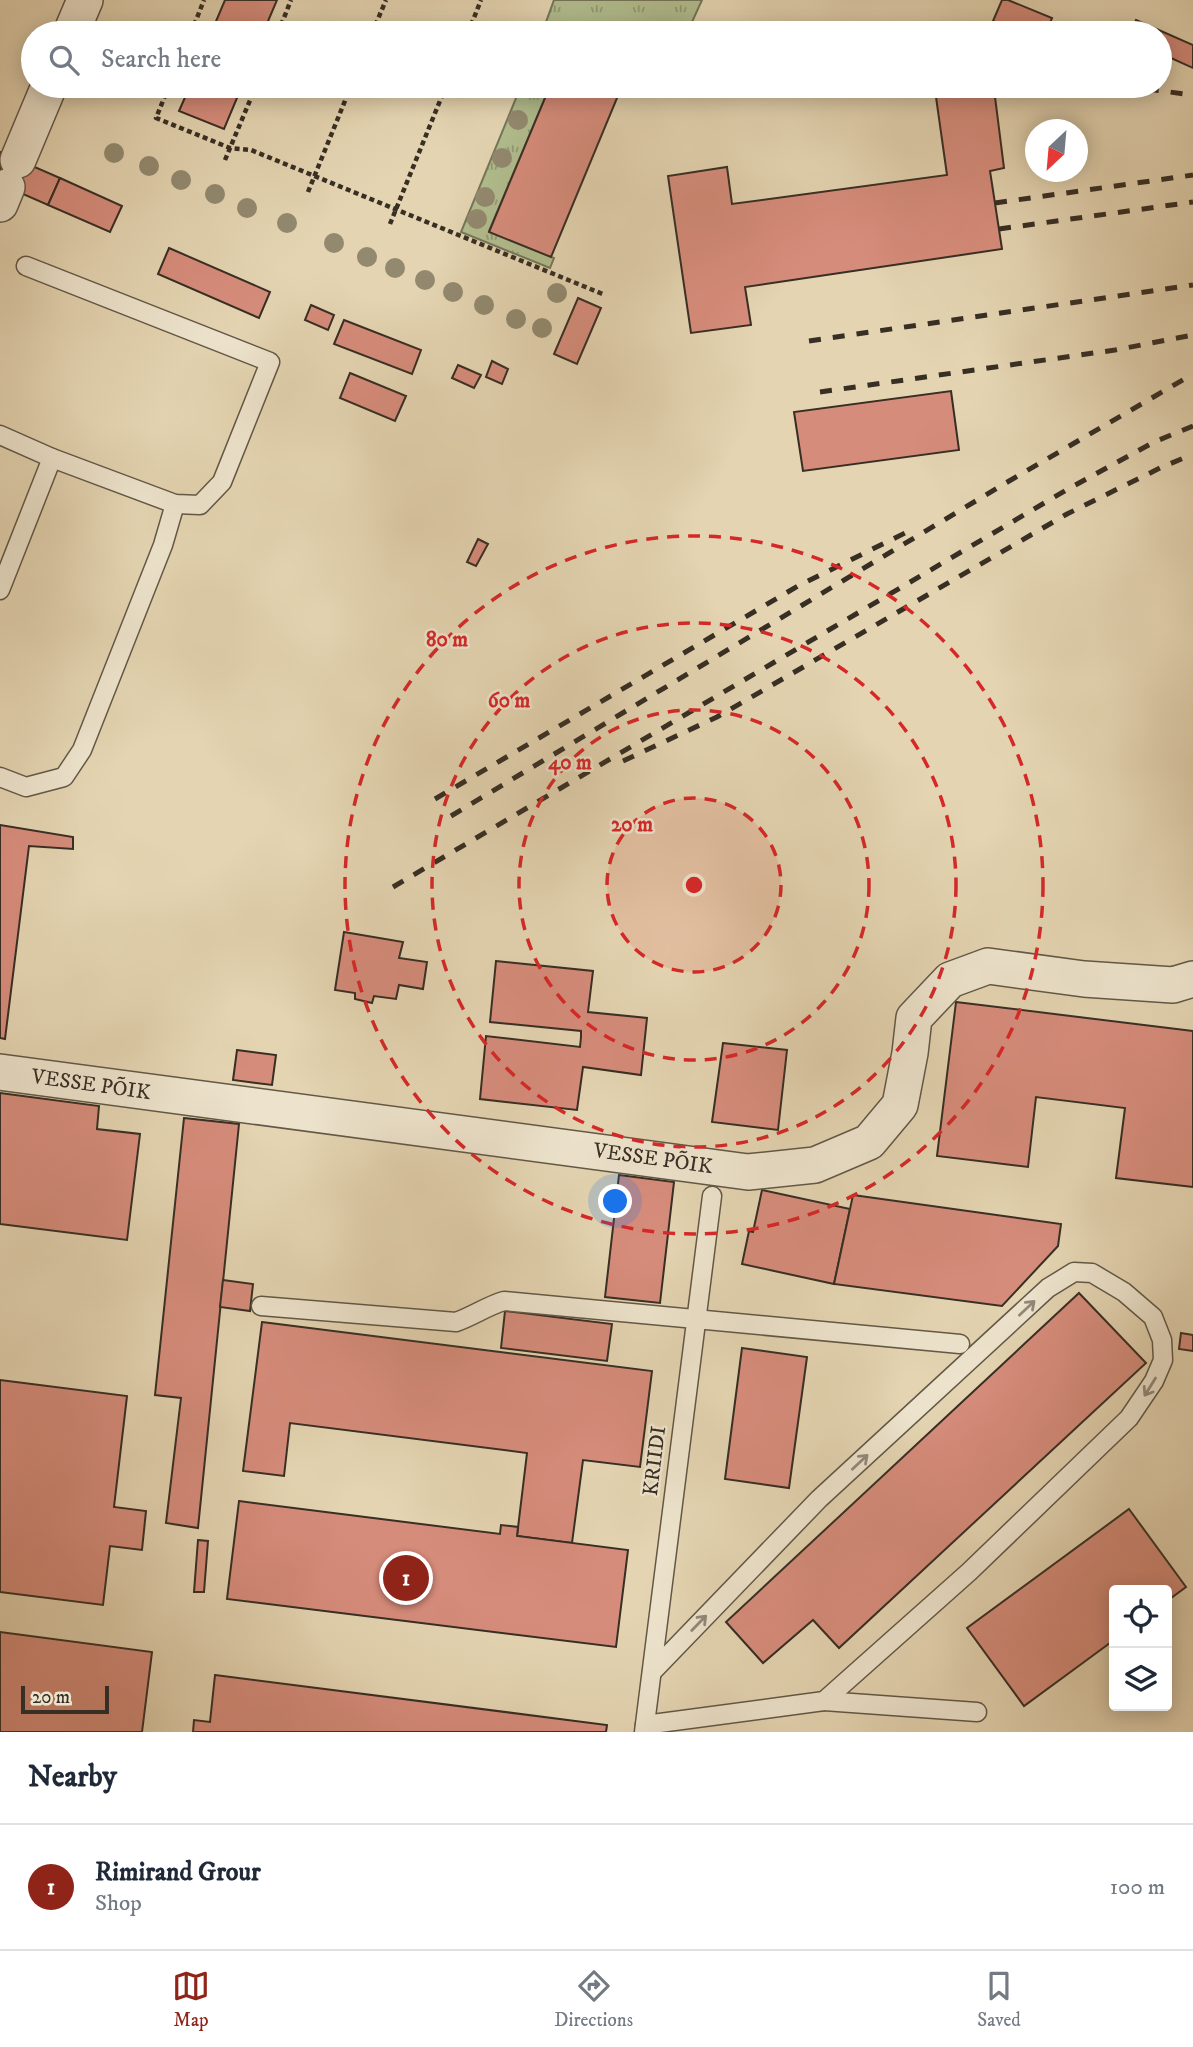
<!DOCTYPE html>
<html lang="en">
<head>
<meta charset="utf-8">
<style>
  :root { --surface:#fff; --page:#f6f6f7; --text:#1f2937; --muted:#747a83; --line:#e0e1e3; --accent:#8f2418 }
  body { margin:0; font-family:"IM FELL DW Pica",serif; background:var(--page); color:var(--text) }
  .controls { position:absolute; right:21px; bottom:21px; display:grid; overflow:hidden; border-radius:7px; box-shadow:0 4px 18px #0003 }
  .controls button { width:63px; height:63px; display:grid; place-items:center; padding:0; border:0; border-bottom:2px solid var(--line); background:var(--surface); color:var(--text); font:35px sans-serif }
  .compass { position:absolute; left:1025px; top:119px; width:63px; height:63px; border-radius:50%; background:var(--surface); box-shadow:0 4px 18px #0003; rotate:206deg }
  .scale { position:absolute; left:21px; bottom:18px; width:88px; box-sizing:border-box; padding-left:7px; border:4px solid #372e24; border-top:0; font-size:19px; line-height:24px; white-space:nowrap; color:#372e24; -webkit-text-stroke:5px #ede3cc; paint-order:stroke }
  .you { position:absolute; left:616px; top:1202px; width:24px; height:24px; margin:-18px; border:5px solid #fff; border-radius:50%; background:#1a73e8; box-shadow:0 0 0 10px #1a73e833 }
  .badge { display:grid; place-items:center; width:46px; height:46px; border-radius:50%; background:var(--accent); color:#fff; font-size:23px; font-weight:700 }
  .pin { position:absolute; translate:-50% -50%; border:4px solid #fff; box-shadow:0 2px 7px #0006 }
  .list { margin:0; padding:0; list-style:none }
  h2 { display:flex; justify-content:space-between; align-items:center; height:91px; margin:0; padding:0 28px; font-size:30px }
  h2 small { font-size:23px; font-weight:400; color:var(--muted) }
  .list li { display:grid; grid-template-columns:46px 1fr auto; gap:21px; align-items:center; box-sizing:border-box; height:126px; padding:0 28px; border-top:2px solid var(--line) }
  .list b { display:block; font-size:26px; white-space:nowrap }
  .list p { margin:0; font-size:23px; white-space:nowrap; color:var(--muted) }
  .list em { font-size:23px; font-style:normal; color:var(--muted) }
  .icon { flex:none; width:38px; height:38px; fill:none; stroke:currentColor; stroke-width:2; stroke-linecap:round; stroke-linejoin:round }
  .map { position:relative; flex:none; width:1193px; height:1732px; overflow:hidden }
  .search { position:absolute; background:var(--surface); box-shadow:0 4px 18px #0003; left:21px; right:21px; top:21px; height:77px; display:flex; align-items:center; gap:18px; box-sizing:border-box; padding:0 24px; border-radius:38px; color:var(--muted); font-size:26px }
  .sheet { height:217px; background:var(--surface) }
  nav { display:flex; justify-content:space-around; align-items:center; box-sizing:border-box; height:98px; border-top:2px solid var(--line); background:var(--surface); font-size:19px; color:var(--muted) }
  nav a { display:grid; justify-items:center; gap:4px }
  nav .on { color:var(--accent) }
  .map>svg:first-child { display:block }
  .grass { fill:url(#grass-tufts); stroke:#747659; stroke-width:2 }
  .building { fill:#d68c7b; stroke:#372e24; stroke-width:2 }
  .lines { fill:none; stroke-linecap:round; stroke-linejoin:round }
  .lane-casing { stroke:#625847; stroke-width:21 }
  .street-casing { stroke:#625847; stroke-width:38 }
  .path { stroke:#372e24; stroke-width:4.5; stroke-dasharray:5 3.5; stroke-linecap:butt }
  .lane { stroke:#ede3cc; stroke-width:18 }
  .street { stroke:#ede3cc; stroke-width:35 }
  .rail { stroke:#372e24; stroke-width:5; stroke-dasharray:12 12; stroke-linecap:butt }
  .tree { fill:#92896f }
  .oneway { stroke:#928878 }
  .ring { fill:none; stroke:#d62828; stroke-width:3.5; stroke-dasharray:12 9 }
  .labels { text-anchor:middle; dominant-baseline:central; stroke-width:5; stroke-linejoin:round; paint-order:stroke }
  .street-label { font-size:21px; fill:#372e24; stroke:#ede3cc }
  .centre { fill:#d62828; stroke:#ede3cc; stroke-width:3.5 }
  .ring-label { font-size:21px; text-anchor:middle; font-weight:bold; fill:#d62828; stroke:#ede3cc; stroke-width:5; stroke-linejoin:round; paint-order:stroke }
</style>
</head>
<body>
<div class="map">
<svg width="1193" height="1732" viewBox="0 0 1193 1732">
  <defs>
    <pattern id="grass-tufts" width="24" height="20" patternUnits="userSpaceOnUse" patternTransform="scale(1.75)"><rect width="24" height="20" fill="#b1bd8e"/><path d="M3 7l-1-3M5 7V3M7 7l1-3M15 17l-1-3M17 17v-4M19 17l1-3" fill="none" stroke="#919a74"/></pattern>
  </defs>
  <rect width="100%" height="100%" fill="#e4d4b1"/>
  <filter id="stains"><feTurbulence type="fractalNoise" baseFrequency=".00286" numOctaves="4"/><feColorMatrix values="0 0 0 0 .2 0 0 0 0 .09 0 0 0 0 .02 0 0 0 .5 -.17"/></filter>
  <radialGradient id="worn" r=".72"><stop offset=".6" stop-color="#630" stop-opacity="0"/><stop offset="1" stop-color="#630" stop-opacity=".3"/></radialGradient>
  <g class="grass">
    <polygon points="554,0 702,0 687,33 580,33 573,31 572,33 542,33"/>
    <polygon points="521,86 550,86 489,231 554,258 550,268 461,232"/>
  </g>
  <g class="building">
    <polygon points="225,0 277,0 263,33 211,33"/>
    <polygon points="1002,0 1008,0 1052,18 1046,33 1022,33 993,21"/>
    <polygon points="1136,20 1193,45 1193,68 1160,53 1160,33 1130,33"/>
    <polygon points="190,86 242,86 224,129 179,111"/>
    <polygon points="550,86 622,86 551,257 489,232"/>
    <polygon points="994,89 1004,168 990,171 1002,249 745,287 751,325 691,333 668,176 727,167 732,204 947,175 936,97"/>
    <polygon points="0,152 60,178 48,205 0,184"/>
    <polygon points="60,178 122,206 110,232 48,205"/>
    <polygon points="169,248 270,292 259,318 158,274"/>
    <polygon points="578,298 601,308 577,364 554,354"/>
    <polygon points="311,305 334,315 328,330 305,320"/>
    <polygon points="344,320 421,350 412,374 334,344"/>
    <polygon points="492,361 508,369 502,384 486,377"/>
    <polygon points="458,365 481,375 474,388 452,378"/>
    <polygon points="350,373 406,396 395,421 340,398"/>
    <polygon points="951,391 959,450 803,471 794,412"/>
    <polygon points="478,539 488,544 476,566 467,562"/>
    <polygon points="0,825 73,837 73,849 29,846 5,1039 0,1038"/>
    <polygon points="344,932 403,942 399,958 427,962 423,989 399,985 396,999 374,996 372,1003 355,999 355,993 335,990"/>
    <polygon points="496,961 593,971 588,1012 647,1018 641,1075 583,1067 577,1110 480,1099 486,1036 580,1047 581,1037 581,1031 490,1022"/>
    <polygon points="956,1002 1193,1031 1193,1187 1116,1178 1125,1108 1036,1097 1028,1167 937,1156"/>
    <polygon points="723,1043 787,1050 778,1130 712,1122"/>
    <polygon points="237,1050 276,1055 272,1085 233,1080"/>
    <polygon points="0,1093 99,1106 97,1129 140,1134 127,1240 0,1224"/>
    <polygon points="184,1118 239,1124 198,1528 166,1523 181,1398 155,1395"/>
    <polygon points="619,1175 674,1182 660,1303 605,1297"/>
    <polygon points="762,1190 850,1209 834,1284 742,1264 749,1231 753,1232"/>
    <polygon points="853,1195 1061,1224 1058,1246 1002,1306 834,1284"/>
    <polygon points="223,1280 253,1284 250,1311 220,1307"/>
    <polygon points="1079,1293 1146,1363 839,1648 813,1620 763,1663 726,1622"/>
    <polygon points="505,1311 612,1324 607,1361 501,1348"/>
    <polygon points="262,1322 652,1371 640,1467 583,1460 572,1543 517,1536 527,1453 290,1423 284,1476 243,1471"/>
    <polygon points="1181,1333 1193,1335 1193,1351 1179,1349"/>
    <polygon points="742,1348 807,1357 789,1488 725,1479"/>
    <polygon points="0,1380 127,1396 114,1507 146,1511 142,1550 110,1546 103,1605 0,1592"/>
    <polygon points="239,1501 500,1534 501,1525 518,1527 517,1536 628,1550 616,1647 227,1599"/>
    <polygon points="1129,1509 1186,1587 1167,1601 1167,1590 1114,1590 1114,1640 1024,1706 967,1628"/>
    <polygon points="198,1540 208,1541 204,1592 194,1592"/>
    <polygon points="0,1632 152,1652 142,1732 0,1732"/>
    <polygon points="215,1675 607,1725 606,1732 193,1732 194,1720 210,1722"/>
  </g>
  <g class="lines">
    <defs>
      <g id="lane">
        <polyline points="0,435 52,458 175,504 200,505 222,482 270,362 26,266"/>
        <polyline points="0,590 52,458"/>
        <polyline points="0,777 26,787 64,777 82,750 163,545 175,504"/>
        <path d="M261 1306 456 1322C473 1316 487 1306 504 1301L960 1344"/>
        <polyline points="824,1701 977,1712"/>
        <polyline points="645,1725 824,1701 969,1572 1129,1418 1154,1381 1163,1360 1162,1340 1153,1317 1124,1292 1092,1273 1074,1272 1048,1288 819,1499 652,1672"/>
        <polyline points="644,1732 712,1196"/>
      </g>
      <g id="street">
        <polyline points="71,33 85,0"/>
        <polyline points="18,160 49,86"/>
        <polyline points="0,204 7,187"/>
        <polyline points="0,1072 748,1172 815,1165 869,1142 900,1105 910,1053 914,1018 950,980 988,966 1084,979 1173,985 1193,979"/>
      </g>
    </defs>
    <use href="#lane" class="lane-casing"/>
    <use href="#street" class="street-casing"/>
    <g class="path">
      <polyline points="191,33 204,0"/>
      <polyline points="278,33 291,0"/>
      <polyline points="372,33 386,0"/>
      <polyline points="468,33 481,0"/>
      <polyline points="169,86 156,118 230,148 251,150 605,295"/>
      <polyline points="225,160 256,86"/>
      <polyline points="308,192 351,86"/>
      <polyline points="390,224 446,86"/>
    </g>
    <use href="#lane" class="lane"/>
    <use href="#street" class="street"/>
    <g class="rail">
      <polyline points="1123,86 1193,95"/>
      <polyline points="995,203 1193,175"/>
      <polyline points="999,229 1193,202"/>
      <polyline points="809,341 1193,285"/>
      <polyline points="820,392 1115,350 1193,335"/>
      <polyline points="623,761 717,717 1067,514 1160,468 1193,454"/>
      <polyline points="435,799 798,586 907,532"/>
      <polyline points="451,816 1004,484 1193,374"/>
      <polyline points="393,887 1068,489 1154,442 1193,426"/>
    </g>
  </g>
  <g class="tree">
    <circle cx="518" cy="120" r="10"/>
    <circle cx="114" cy="153" r="10"/>
    <circle cx="502" cy="158" r="10"/>
    <circle cx="149" cy="166" r="10"/>
    <circle cx="181" cy="180" r="10"/>
    <circle cx="215" cy="194" r="10"/>
    <circle cx="485" cy="197" r="10"/>
    <circle cx="247" cy="208" r="10"/>
    <circle cx="477" cy="219" r="10"/>
    <circle cx="287" cy="223" r="10"/>
    <circle cx="334" cy="243" r="10"/>
    <circle cx="367" cy="257" r="10"/>
    <circle cx="395" cy="268" r="10"/>
    <circle cx="425" cy="280" r="10"/>
    <circle cx="453" cy="292" r="10"/>
    <circle cx="557" cy="293" r="10"/>
    <circle cx="484" cy="305" r="10"/>
    <circle cx="516" cy="319" r="10"/>
    <circle cx="542" cy="328" r="10"/>
  </g>
  <defs><path id="oneway-shaft" d="M-6 0H5M1.5-3L5.5 0L1.5 3" fill="none" stroke-width="1.6" stroke-linecap="round" stroke-linejoin="round" transform="scale(1.75)"/></defs>
  <g class="oneway">
    <use href="#oneway-shaft" transform="translate(1027 1308) rotate(-43)"/>
    <use href="#oneway-shaft" transform="translate(1150 1387) rotate(122)"/>
    <use href="#oneway-shaft" transform="translate(860 1462) rotate(-43)"/>
    <use href="#oneway-shaft" transform="translate(699 1623) rotate(-46)"/>
  </g>
  <circle cx="694" cy="885" r="87" fill="#d62828" fill-opacity=".12"/>
  <g class="ring">
    <circle cx="694" cy="885" r="87"/>
    <circle cx="694" cy="885" r="175"/>
    <circle cx="694" cy="885" r="262"/>
    <circle cx="694" cy="885" r="349"/>
  </g>
  <g class="labels">
    <g class="street-label">
      <text transform="translate(91 1085) rotate(8)">VESSE PÕIK</text>
      <text transform="translate(653 1159) rotate(8)">VESSE PÕIK</text>
      <text transform="translate(655 1461) rotate(-83)">KRIIDI</text>
    </g>
  </g>
  <circle cx="694" cy="885" r="10" class="centre"/>
  <g class="ring-label">
    <text x="447" y="646">80 m</text>
    <text x="509" y="707">60 m</text>
    <text x="570" y="769">40 m</text>
    <text x="632" y="831">20 m</text>
  </g>
  <rect width="100%" height="100%" filter="url(#stains)"/>
  <rect width="100%" height="100%" fill="url(#worn)"/>
</svg>
<div class="controls">
<button><svg class="icon" aria-label="locate" viewBox="0 0 24 24"><circle cx="12" cy="12" r="6"/><path d="M12 2v4M12 18v4M2 12h4M18 12h4"/></svg></button>
<button><svg class="icon" aria-label="layers" viewBox="0 0 24 24"><path d="M12 4l9 5-9 5-9-5zM3 14l9 5 9-5"/></svg></button>
</div>
<svg class="compass" viewBox="-18 -18 36 36"><path d="M0-13l5 13h-10z" fill="#e53935"/><path d="M0 13l5-13h-10z" fill="#747a83"/></svg>
<div class="scale">20 m</div>
<div class="you"></div>
<div class="pin badge" style="left:406px;top:1578px">1</div>
<div class="search"><svg class="icon" aria-label="search" viewBox="0 0 24 24"><circle cx="10" cy="10" r="6"/><path d="M15 15l6 6"/></svg>Search here</div>
</div>
<section class="sheet">
<h2>Nearby<small></small></h2>
<ul class="list">
<li><span class="badge">1</span><div><b>Rimirand Grour</b><p>Shop</p></div><em>100 m</em></li>
</ul>
</section>
<nav>
<a class="on"><svg class="icon" aria-label="map" viewBox="0 0 24 24"><path d="M3 6l6-2 6 2 6-2v14l-6 2-6-2-6 2zM9 4v14M15 6v14"/></svg>Map</a>
<a><svg class="icon" aria-label="directions" viewBox="0 0 24 24"><path d="M12 3l9 9-9 9-9-9zM9 14v-3h6M13 9l2 2-2 2"/></svg>Directions</a>
<a><svg class="icon" aria-label="saved" viewBox="0 0 24 24"><path d="M7 4h10v16l-5-4-5 4z"/></svg>Saved</a>
</nav>
</body>
</html>
